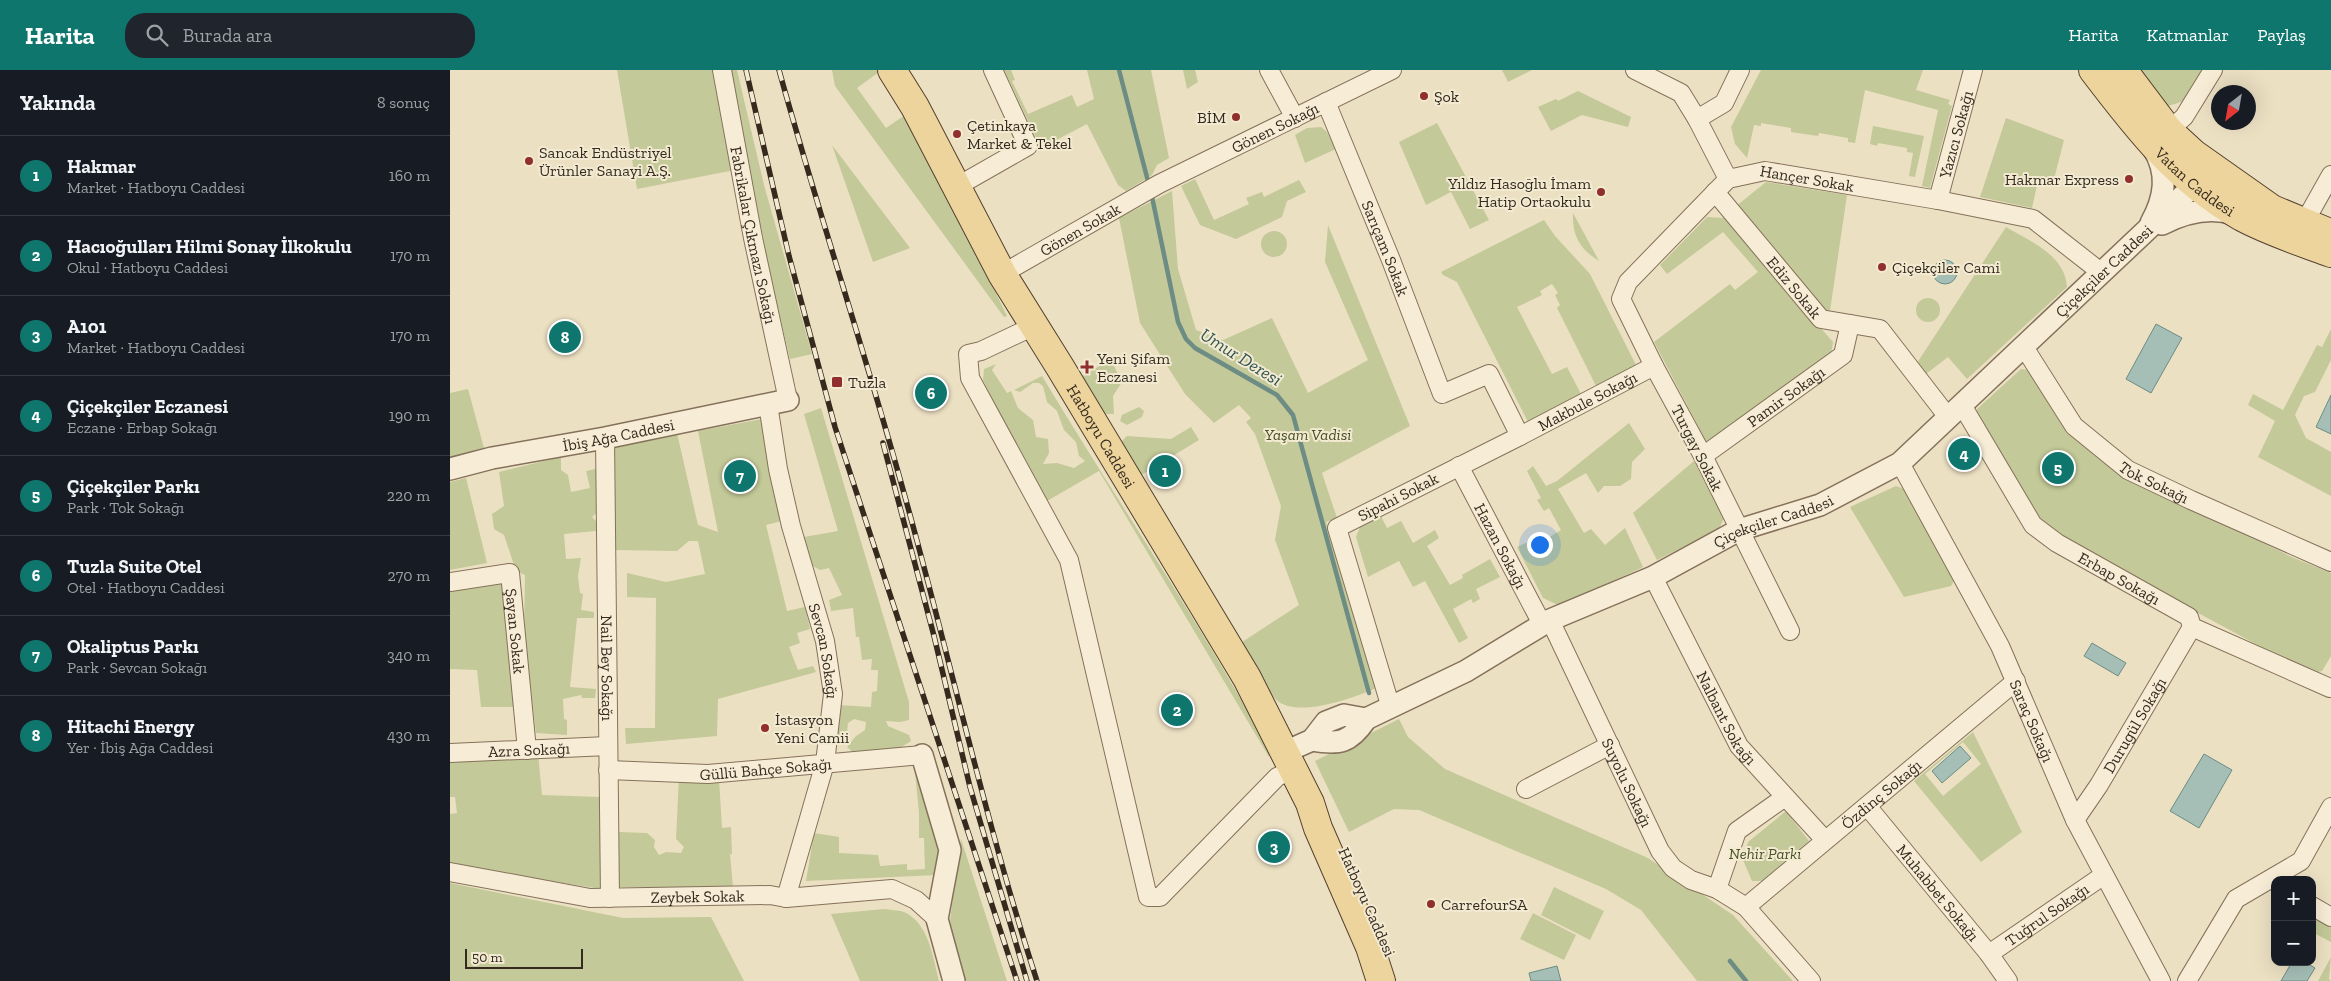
<!DOCTYPE html>
<html lang="tr">
<head>
<meta charset="utf-8">
<style>
  :root { --surface:#171b24; --page:#20242c; --text:#f1f3f6; --muted:#9ea1a6; --line:#363941; --accent:#0f766e }
  body { margin:0; font-family:"Zilla Slab",serif; background:var(--page); color:var(--text) }
  .controls { position:absolute; right:15px; bottom:15px; display:grid; overflow:hidden; border-radius:10px; box-shadow:0 5px 20px #0002 }
  .controls button { width:45px; height:45px; display:grid; place-items:center; padding:0; border:0; border-bottom:1px solid var(--line); background:var(--surface); color:var(--text); font:25px sans-serif }
  .compass { position:absolute; left:1761px; top:15px; width:45px; height:45px; border-radius:50%; background:var(--surface); box-shadow:0 5px 20px #0002; rotate:211deg }
  .scale { position:absolute; left:15px; bottom:12px; width:118px; box-sizing:border-box; padding-left:5px; border:2px solid #362a1e; border-top:0; font-size:14px; line-height:18px; white-space:nowrap; color:#362a1e; -webkit-text-stroke:4px #f3ead2; paint-order:stroke }
  .you { position:absolute; left:1089px; top:474px; width:18px; height:18px; margin:-12px; border:4px solid #fff; border-radius:50%; background:#1a73e8; box-shadow:0 0 0 8px #1a73e833 }
  .badge { display:grid; place-items:center; width:32px; height:32px; border-radius:50%; background:var(--accent); color:#fff; font-size:16px; font-weight:700 }
  .pin { position:absolute; translate:-50% -50%; border:2px solid #fff; box-shadow:0 1px 5px #0006 }
  .list { margin:0; padding:0; list-style:none }
  h2 { display:flex; justify-content:space-between; align-items:center; height:65px; margin:0; padding:0 20px; font-size:21px }
  h2 small { font-size:16px; font-weight:400; color:var(--muted) }
  .list li { display:grid; grid-template-columns:32px 1fr auto; gap:15px; align-items:center; box-sizing:border-box; height:80px; padding:0 20px; border-top:1px solid var(--line) }
  .list b { display:block; font-size:19px; white-space:nowrap }
  .list p { margin:0; font-size:16px; white-space:nowrap; color:var(--muted) }
  .list em { font-size:16px; font-style:normal; color:var(--muted) }
  .icon { flex:none; width:28px; height:28px; fill:none; stroke:currentColor; stroke-width:2; stroke-linecap:round; stroke-linejoin:round }
  .map { position:relative; flex:none; width:1881px; height:911px; overflow:hidden }
  header { display:flex; align-items:center; gap:30px; box-sizing:border-box; height:70px; padding:0 25px; background:var(--accent); color:#fff }
  header strong { font-size:24px }
  nav { display:flex; gap:28px; margin-inline-start:auto; font-size:18px }
  .search { width:350px; height:45px; background:var(--page); display:flex; align-items:center; gap:12px; box-sizing:border-box; padding:0 18px; border-radius:20px; color:var(--muted); font-size:19px }
  main { display:flex }
  aside { flex:1; background:var(--surface) }
  .map>svg:first-child { display:block }
  .green { fill:#c3c998; fill-rule:evenodd }
  .water { fill:#a5bfb7; stroke:#6c8c84 }
  .lines { fill:none; stroke-linecap:round; stroke-linejoin:round }
  .stream { stroke:#6c8c84; stroke-width:4.5 }
  .minor-casing { stroke:#85715b; stroke-width:20 }
  .tertiary-casing { stroke:#85715b; stroke-width:24 }
  .primary-casing { stroke:#53402f; stroke-width:30 }
  .minor { stroke:#f7edd6; stroke-width:18 }
  .tertiary { stroke:#f7edd6; stroke-width:21 }
  .primary { stroke:#edd49c; stroke-width:28 }
  .rail-casing { stroke:#362a1e; stroke-width:5.5 }
  .rail { stroke:#f3ead2; stroke-width:4; stroke-dasharray:11; stroke-linecap:butt }
  .poi-dot { fill:#912e2e; stroke:#f3ead2; stroke-width:2 }
  .labels { text-anchor:middle; dominant-baseline:central; stroke-width:4; stroke-linejoin:round; paint-order:stroke }
  .poi-label { font-size:16px; fill:#362a1e; stroke:#f3ead2; text-anchor:start }
  .street-label { font-size:16px; fill:#362a1e; stroke:#f3ead2 }
  .park-label { font-size:16px; font-style:italic; fill:#465126; stroke:#f3ead2 }
  .water-label { font-size:18px; font-style:italic; fill:#2e5552; stroke:#f3ead2 }
</style>
</head>
<body>
<header>
<strong>Harita</strong>
<div class="search"><svg class="icon" aria-label="search" viewBox="0 0 24 24"><circle cx="10" cy="10" r="6"/><path d="M15 15l6 6"/></svg>Burada ara</div>
<nav><a>Harita</a><a>Katmanlar</a><a>Paylaş</a></nav>
</header>
<main>
<aside>
<h2>Yakında<small>8 sonuç</small></h2>
<ul class="list">
<li><span class="badge">1</span><div><b>Hakmar</b><p>Market · Hatboyu Caddesi</p></div><em>160 m</em></li>
<li><span class="badge">2</span><div><b>Hacıoğulları Hilmi Sonay İlkokulu</b><p>Okul · Hatboyu Caddesi</p></div><em>170 m</em></li>
<li><span class="badge">3</span><div><b>A101</b><p>Market · Hatboyu Caddesi</p></div><em>170 m</em></li>
<li><span class="badge">4</span><div><b>Çiçekçiler Eczanesi</b><p>Eczane · Erbap Sokağı</p></div><em>190 m</em></li>
<li><span class="badge">5</span><div><b>Çiçekçiler Parkı</b><p>Park · Tok Sokağı</p></div><em>220 m</em></li>
<li><span class="badge">6</span><div><b>Tuzla Suite Otel</b><p>Otel · Hatboyu Caddesi</p></div><em>270 m</em></li>
<li><span class="badge">7</span><div><b>Okaliptus Parkı</b><p>Park · Sevcan Sokağı</p></div><em>340 m</em></li>
<li><span class="badge">8</span><div><b>Hitachi Energy</b><p>Yer · İbiş Ağa Caddesi</p></div><em>430 m</em></li>
</ul>
</aside>
<div class="map">
<svg width="1881" height="911" viewBox="0 0 1881 911">
  <rect width="100%" height="100%" fill="#ece0c3"/>
  <g class="green">
    <polygon points="167,0 267,0 285,100 187,119"/>
    <polygon points="277,0 287,0 314,115 362,284 340,289 294,95"/>
    <polygon points="382,0 428,0 429,2 407,18 436,58 458,43 557,246 554,247 385,16"/>
    <polygon points="554,0 561,0 565,10 562,11 578,44 622,25 627,37 644,29 637,0 701,0 719,88 707,95 702,105 676,121 668,115 637,54 591,78"/>
    <polygon points="733,0 745,0 748,12 737,19"/>
    <polygon points="1052,0 1082,0 1058,12"/>
    <polygon points="1311,0 1473,0 1466,20 1500,30 1498,34 1502,36 1480,118 1472,116 1488,40 1415,20 1405,73 1398,72 1398,68 1369,63 1368,66 1341,62 1341,58 1311,53 1311,56 1304,55 1297,88 1285,74 1281,57"/>
    <polygon points="1680,0 1754,0 1734,31 1712,38"/>
    <polygon points="1128,21 1181,47 1178,57 1132,45 1101,61 1088,37 1106,29 1108,31"/>
    <polygon points="1556,48 1614,70 1603,113 1588,111 1582,138 1530,127"/>
    <polygon points="987,53 1039,150 1020,159 1001,122 976,135 949,72"/>
    <polygon points="1423,56 1474,66 1465,107 1459,106 1463,83 1457,82 1457,78 1428,73 1427,76 1420,74"/>
    <polygon points="871,57 877,62 886,79 855,93 845,65 857,58"/>
    <polygon points="382,75 460,178 423,192"/>
    <polygon points="745,109 764,150 799,134 796,128 812,122 814,127 849,110 856,122 837,131 832,147 786,169 750,155 731,116"/>
    <polygon points="1316,112 1397,125 1380,241 1371,239 1285,137"/>
    <path d="M722 121 728 199 746 260 773 270 822 248 858 323 918 290 875 192 878 155 960 356 872 403 887 448 876 452 926 618C904 628 851 647 829 632 820 626 797 586 789 574L849 535 825 470 831 436 805 364 796 352 801 348 789 335 764 353 735 324 690 253 669 148Z"/>
    <path d="M1123 143 1149 191C1130 179 1122 166 1123 143Z"/>
    <polygon points="1257,147 1275,148 1383,272 1381,285 1257,373 1204,272 1280,214 1285,220 1308,202 1273,162 1217,204 1210,195"/>
    <polygon points="1094,150 1105,166 1140,204 1186,295 1146,316 1107,238 1110,235 1105,225 1108,223 1102,214 1090,221 1092,225 1067,237 1102,304 1117,297 1131,324 1078,352 1007,212 993,205 991,202"/>
    <path d="M1556 157C1581 172 1615 185 1617 217L1517 309 1498 287 1476 304 1467 293Z"/>
    <circle cx="824" cy="174" r="13"/>
    <circle cx="1478" cy="240" r="12"/>
    <polygon points="1881,259 1881,290 1865,322 1854,326 1845,345 1856,368 1881,382 1881,426 1808,387 1825,351 1798,335 1803,324 1833,340 1867,275 1872,277"/>
    <polygon points="661,290 672,312 663,326 664,344 649,344 627,308"/>
    <path d="M546 294 542 300 557 323 561 321 568 338 583 350 586 367 598 369 599 383 593 394 607 393 624 398 635 391 629 386 626 372 614 360 607 341 597 332 593 316 589 313H583L570 322 564 320 592 306C667 431 749 551 819 679V687L649 401 597 431 562 370 533 310 534 299Z"/>
    <polygon points="1571,299 1578,300 1617,357 1646,386 1680,409 1844,488 1881,503 1881,586 1872,601 1861,604 1611,469 1582,448 1525,348 1527,339"/>
    <polygon points="18,319 34,378 0,388 0,323"/>
    <polygon points="689,337 694,341 692,347 677,355 670,351 672,345"/>
    <polygon points="371,338 459,632 459,650 450,652 436,651 438,656 459,665 461,671 450,678 404,683 397,677 406,666 415,660 416,652 404,649 398,653 397,662 385,670 388,635 421,637 422,622 427,621 428,600 421,600 422,589 412,590 409,567 406,567 403,538 381,541 379,530 392,525 379,498 370,500 361,495 354,467 388,461 354,344"/>
    <polygon points="312,349 332,451 316,455 337,541 355,537 360,559 347,563 350,573 339,577 348,600 363,596 366,602 268,629 267,666 176,674 175,658 205,658 206,528 177,527 177,503 216,512 255,504 248,471 239,471 227,481 162,480 165,377 227,363 248,455 268,462 248,361"/>
    <polygon points="1179,353 1195,379 1182,392 1181,409 1170,416 1154,416 1148,423 1136,403 1108,419 1134,463 1141,459 1155,475 1175,458 1193,497 1110,536 1093,528 1067,477 1095,464 1098,468 1111,460 1099,438 1094,441 1087,430 1091,428 1077,401 1083,396 1096,416 1107,411"/>
    <polygon points="741,357 749,370 688,407 668,375 677,366 721,369"/>
    <polygon points="111,387 111,400 118,405 121,422 140,418 136,401 150,398 149,441 142,447 147,452 146,461 114,464 116,489 131,488 128,506 130,523 133,524 131,540 144,542 144,548 127,548 120,617 146,619 145,628 132,628 131,625 113,629 114,649 117,650 117,665 86,663 74,562 75,505 66,501 54,465 44,459 42,444 54,436 49,402"/>
    <polygon points="1244,391 1274,448 1269,459 1207,490 1183,443"/>
    <polygon points="16,408 37,493 0,500 0,412"/>
    <polygon points="1446,416 1457,420 1505,509 1501,516 1454,527 1400,437"/>
    <polygon points="931,446 937,458 951,451 963,473 985,460 989,468 977,476 1000,515 1013,508 1012,505 1040,489 1050,507 1026,519 1030,529 1023,533 1021,529 1003,539 1018,568 1009,573 975,511 963,517 949,491 918,507 906,467 910,457"/>
    <polygon points="55,509 67,637 31,637 27,600 0,599 0,519"/>
    <polygon points="949,649 958,667 995,699 1198,788 1283,845 1343,911 1247,911 1191,840 1156,819 969,740 944,739 899,762 865,691"/>
    <path d="M1523 662 1572 762 1531 792 1464 711ZM1513 672 1531 694 1493 726 1475 704Z"/>
    <polygon points="88,684 92,725 150,727 152,819 0,796 0,744 7,743 5,727 0,727 0,689"/>
    <polygon points="469,691 491,797 487,805 356,811 364,763 389,767 389,783 428,785 430,796 457,794 457,800 475,799 474,768 469,768 469,743 464,692"/>
    <polygon points="229,707 269,709 272,758 281,757 282,784 280,784 283,817 169,817 169,762 197,763 205,770 204,777 209,785 216,782 231,783 234,777 226,769"/>
    <polygon points="1336,741 1359,771 1312,811 1302,811 1293,790 1298,772"/>
    <polygon points="511,769 557,911 513,911 506,887 500,850"/>
    <polygon points="0,813 173,848 261,847 294,911 0,911"/>
    <polygon points="1104,817 1154,841 1140,870 1091,845"/>
    <path d="M434 839C440 840 448 840 454 842 479 853 483 888 489 911H410L381 844Z"/>
    <polygon points="1083,843 1126,865 1114,890 1070,869"/>
    <polygon points="1862,847 1881,857 1881,872 1862,862"/>
    <polygon points="1881,887 1879,909 1881,911 1868,911"/>
  </g>
  <g class="water">
    <circle cx="1495" cy="202" r="12"/>
    <polygon points="1706,254 1732,268 1701,323 1676,309"/>
    <polygon points="1881,325 1881,364 1866,357"/>
    <polygon points="1642,573 1676,593 1668,606 1634,586"/>
    <polygon points="1510,676 1521,688 1492,713 1482,701"/>
    <polygon points="1754,684 1782,700 1749,758 1720,741"/>
    <polygon points="1842,892 1855,892 1865,898 1857,911 1831,911"/>
    <polygon points="1107,896 1111,911 1081,911 1079,903"/>
  </g>
  <g class="lines">
    <g class="stream">
      <polyline points="669,0 699,115"/>
      <polyline points="701,122 728,252 736,269 745,278 827,325 843,345 919,623"/>
      <polyline points="1280,891 1296,911"/>
    </g>
    <defs>
      <g id="minor">
        <path id="s1" d="M272 0 303 168 338 330"/>
        <polyline points="819,0 845,48"/>
        <polyline points="1185,0 1231,23 1247,49 1278,109"/>
        <path id="s2" d="M876 32 941 190 992 324 1039 304 1070 366 887 458 941 638"/>
        <polyline points="1247,49 1274,33 1290,0"/>
        <polyline points="1711,67 1734,47 1763,0"/>
        <polyline points="506,117 578,76 543,0"/>
        <path id="s3" d="M1265 122 1371 249 1430 259 1498 347"/>
        <path id="s4" d="M1488 130 1523 0"/>
        <polyline points="1854,153 1881,105"/>
        <path id="s5" d="M552 204 709 114 942 0"/>
        <polyline points="584,256 531,281 518,284 520,308 619,490 698,827 710,827 827,707 843,699"/>
        <path id="s6" d="M1574 277 1624 356 1678 400 1741 430 1881 492"/>
        <path id="s7" d="M318 334 328 399 341 456 375 571 383 624 375 693 336 828"/>
        <path id="s8" d="M1512 335 1583 455 1607 473 1739 547 1742 557 1880 618"/>
        <path id="s9" d="M1070 366 1204 296"/>
        <path id="s10" d="M155 368 160 828"/>
        <path id="s11" d="M1253 386 1393 285 1400 254"/>
        <path id="s12" d="M1450 393 1550 576 1625 750 1711 911"/>
        <path id="s13" d="M1009 396 1092 554"/>
        <path id="s14" d="M1203 507 1289 676 1375 770"/>
        <path id="s15" d="M0 512 60 503 77 680"/>
        <path id="s16" d="M1100 550 1210 781 1223 798 1241 810 1267 819 1296 837 1361 911"/>
        <path id="s17" d="M1340 561 1253 386 1204 296 1171 229 1178 212 1278 109 1315 101 1488 130 1583 149 1652 203"/>
        <path id="s18" d="M0 683 158 676"/>
        <path id="s19" d="M158 700 258 704 472 685"/>
        <polyline points="1076,719 1160,675"/>
        <path id="s20" d="M1417 736 1539 884 1558 911"/>
        <path id="s21" d="M1625 750 1649 715 1742 557"/>
        <path id="s22" d="M0 802 140 828 320 825 336 828 442 819 466 830 487 849"/>
        <polyline points="1267,819 1287,761 1335,727"/>
        <polyline points="1862,836 1881,847"/>
        <path id="s23" d="M1296 837 1566 611"/>
        <path id="s24" d="M1539 884 1654 805"/>
        <polyline points="1737,911 1786,829 1851,791 1881,737"/>
      </g>
      <g id="tertiary">
        <path d="M1701 153C1715 128 1719 103 1703 78"/>
        <path d="M1712 154C1734 143 1759 136 1784 144"/>
        <path id="s25" d="M0 399 42 388 155 368 338 330"/>
        <path d="M862 670C889 675 900 673 916 649"/>
        <path id="s26" d="M835 682 862 670 876 652 894 645 916 649 1016 601 1100 550 1203 507 1289 460 1370 435 1450 393 1755 105"/>
        <polyline points="472,685 500,780 487,849 504,911"/>
      </g>
      <g id="primary">
        <path id="s27" d="M442 0 465 37 552 204 610 297 797 608 860 733 868 758 920 877 931 911"/>
        <path id="s28" d="M1643 0C1687 58 1727 110 1792 147 1820 162 1851 172 1881 183"/>
        <polyline points="1673,0 1719,61 1744,84 1822,139 1875,161"/>
      </g>
    </defs>
    <use href="#minor" class="minor-casing"/>
    <use href="#tertiary" class="tertiary-casing"/>
    <use href="#primary" class="primary-casing"/>
    <use href="#minor" class="minor"/>
    <use href="#tertiary" class="tertiary"/>
    <use href="#primary" class="primary"/>
    <defs>
      <g id="rail">
        <polyline points="296,0 339,186 385,357 567,911"/>
        <path d="M329 0C369 145 417 288 457 434 501 593 536 754 587 911"/>
        <polyline points="433,373 484,566 520,717 577,911"/>
      </g>
    </defs>
    <use href="#rail" class="rail-casing"/>
    <use href="#rail" class="rail"/>
  </g>
  <g class="poi-dot">
    <circle cx="974" cy="26" r="5"/>
    <circle cx="786" cy="47" r="5"/>
    <circle cx="507" cy="64" r="5"/>
    <circle cx="79" cy="91" r="5"/>
    <circle cx="1679" cy="109" r="5"/>
    <circle cx="1151" cy="122" r="5"/>
    <circle cx="1432" cy="197" r="5"/>
    <path d="M634.5 289.5h5v5h5v5h-5v5h-5v-5h-5v-5h5z"/>
    <rect x="381" y="306" width="12" height="12" rx="2.5"/>
    <circle cx="315" cy="658" r="5"/>
    <circle cx="981" cy="834" r="5"/>
  </g>
  <g class="labels">
    <g class="poi-label">
      <text x="984" y="26">Şok</text>
      <text x="776" y="47" text-anchor="end">BİM</text>
      <text x="517" y="55">Çetinkaya<tspan x="517" dy="18">Market &amp; Tekel</tspan></text>
      <text x="89" y="82">Sancak Endüstriyel<tspan x="89" dy="18">Ürünler Sanayi A.Ş.</tspan></text>
      <text x="1669" y="109" text-anchor="end">Hakmar Express</text>
      <text x="1141" y="113" text-anchor="end">Yıldız Hasoğlu İmam<tspan x="1141" dy="18">Hatip Ortaokulu</tspan></text>
      <text x="1442" y="197">Çiçekçiler Cami</text>
      <text x="647" y="288">Yeni Şifam<tspan x="647" dy="18">Eczanesi</tspan></text>
      <text x="398" y="312">Tuzla</text>
      <text x="325" y="649">İstasyon<tspan x="325" dy="18">Yeni Camii</tspan></text>
      <text x="991" y="834">CarrefourSA</text>
    </g>
    <g class="street-label">
      <text stroke="none"><textPath href="#s5" startOffset="310">Gönen Sokağı</textPath></text>
      <text stroke="none"><textPath href="#s4" startOffset="68">Yazıcı Sokağı</textPath></text>
      <text stroke="none"><textPath href="#s17" startOffset="615">Hançer Sokak</textPath></text>
      <text stroke="none"><textPath href="#s28" startOffset="152">Vatan Caddesi</textPath></text>
      <text stroke="none"><textPath href="#s5" startOffset="90">Gönen Sokak</textPath></text>
      <text stroke="none"><textPath href="#s1" startOffset="168">Fabrikalar Çıkmazı Sokağı</textPath></text>
      <text stroke="none"><textPath href="#s2" startOffset="158">Sarıçam Sokak</textPath></text>
      <text stroke="none"><textPath href="#s26" startOffset="968">Çiçekçiler Caddesi</textPath></text>
      <text stroke="none"><textPath href="#s3" startOffset="124">Ediz Sokak</textPath></text>
      <text stroke="none"><textPath href="#s11" startOffset="102">Pamir Sokağı</textPath></text>
      <text stroke="none"><textPath href="#s9" startOffset="76">Makbule Sokağı</textPath></text>
      <text stroke="none"><textPath href="#s25" startOffset="172">İbiş Ağa Caddesi</textPath></text>
      <text stroke="none"><textPath href="#s27" startOffset="422">Hatboyu Caddesi</textPath></text>
      <text transform="translate(1247 378) rotate(63)">Turgay Sokak</text>
      <text stroke="none"><textPath href="#s6" startOffset="192">Tok Sokağı</textPath></text>
      <text transform="translate(948 427) rotate(-27)">Sipahi Sokak</text>
      <text stroke="none"><textPath href="#s26" startOffset="548">Çiçekçiler Caddesi</textPath></text>
      <text stroke="none"><textPath href="#s13" startOffset="90">Hazan Sokağı</textPath></text>
      <text stroke="none"><textPath href="#s8" startOffset="241">Erbap Sokağı</textPath></text>
      <text stroke="none"><textPath href="#s15" startOffset="119">Şayan Sokak</textPath></text>
      <text stroke="none"><textPath href="#s7" startOffset="254">Sevcan Sokağı</textPath></text>
      <text stroke="none"><textPath href="#s10" startOffset="230">Nail Bey Sokağı</textPath></text>
      <text stroke="none"><textPath href="#s14" startOffset="159">Nalbant Sokağı</textPath></text>
      <text stroke="none"><textPath href="#s12" startOffset="290">Saraç Sokağı</textPath></text>
      <text stroke="none"><textPath href="#s21" startOffset="112">Durugül Sokağı</textPath></text>
      <text stroke="none"><textPath href="#s18" startOffset="79">Azra Sokağı</textPath></text>
      <text stroke="none"><textPath href="#s19" startOffset="158">Güllü Bahçe Sokağı</textPath></text>
      <text stroke="none"><textPath href="#s16" startOffset="180">Suyolu Sokağı</textPath></text>
      <text stroke="none"><textPath href="#s23" startOffset="176">Özdinç Sokağı</textPath></text>
      <text stroke="none"><textPath href="#s20" startOffset="112">Muhabbet Sokağı</textPath></text>
      <text stroke="none"><textPath href="#s22" startOffset="250">Zeybek Sokak</textPath></text>
      <text transform="translate(917 832) rotate(66)">Hatboyu Caddesi</text>
      <text stroke="none"><textPath href="#s24" startOffset="70">Tuğrul Sokağı</textPath></text>
    </g>
    <g class="park-label">
      <text x="858" y="364">Yaşam Vadisi</text>
      <text x="1315" y="783">Nehir Parkı</text>
    </g>
    <g class="water-label">
      <text transform="translate(791 287) rotate(32)">Umur Deresi</text>
    </g>
  </g>
</svg>
<div class="controls">
<button>+</button>
<button>−</button>
</div>
<svg class="compass" viewBox="-18 -18 36 36"><path d="M0-13l5 13h-10z" fill="#e53935"/><path d="M0 13l5-13h-10z" fill="#9ea1a6"/></svg>
<div class="scale">50 m</div>
<div class="you"></div>
<div class="pin badge" style="left:715px;top:401px">1</div>
<div class="pin badge" style="left:727px;top:640px">2</div>
<div class="pin badge" style="left:824px;top:777px">3</div>
<div class="pin badge" style="left:1514px;top:384px">4</div>
<div class="pin badge" style="left:1608px;top:398px">5</div>
<div class="pin badge" style="left:481px;top:323px">6</div>
<div class="pin badge" style="left:290px;top:406px">7</div>
<div class="pin badge" style="left:115px;top:267px">8</div>
</div>
</main>
</body>
</html>
